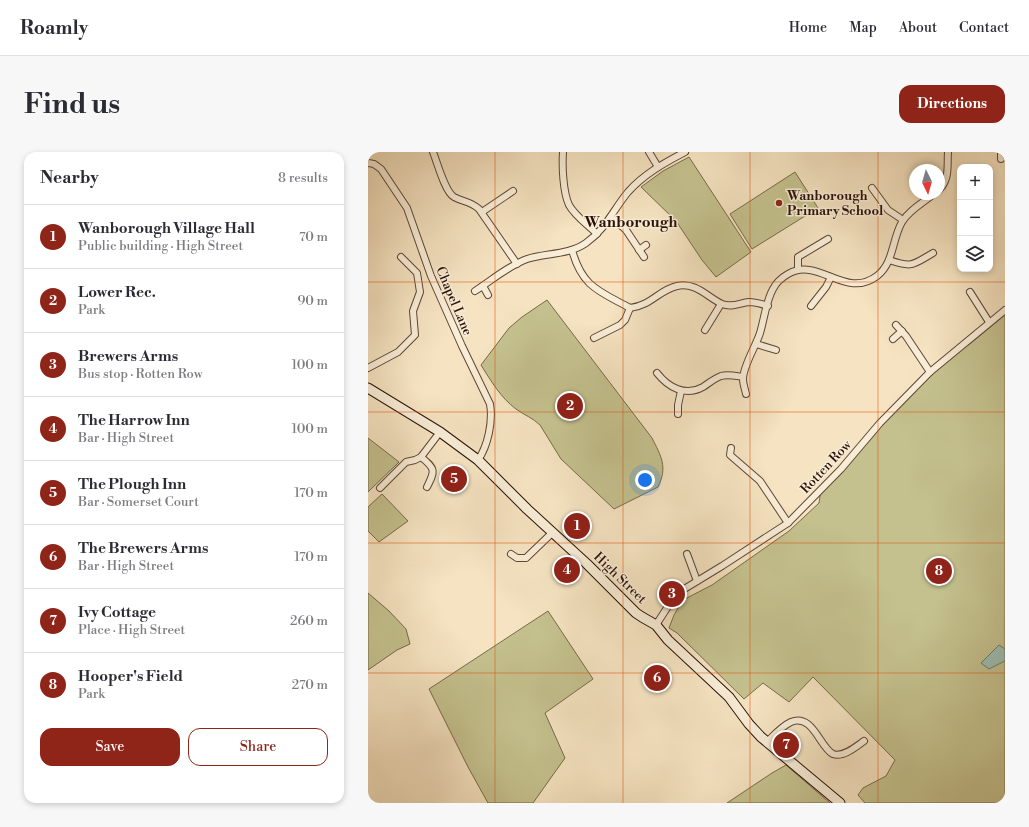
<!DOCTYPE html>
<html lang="en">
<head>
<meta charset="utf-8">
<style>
  :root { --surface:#fff; --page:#f7f7f7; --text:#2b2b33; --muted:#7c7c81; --line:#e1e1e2; --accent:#8f2418 }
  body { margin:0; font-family:"Libre Bodoni",serif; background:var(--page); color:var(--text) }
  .controls { position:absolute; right:12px; top:12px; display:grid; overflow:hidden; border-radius:8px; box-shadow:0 2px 6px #0003 }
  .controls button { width:36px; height:36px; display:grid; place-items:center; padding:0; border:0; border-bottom:1px solid var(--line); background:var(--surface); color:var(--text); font:20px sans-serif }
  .compass { position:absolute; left:541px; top:12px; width:36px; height:36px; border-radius:50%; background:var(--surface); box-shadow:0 2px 6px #0003; rotate:175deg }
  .you { position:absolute; left:277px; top:328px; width:14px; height:14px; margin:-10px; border:3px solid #fff; border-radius:50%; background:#1a73e8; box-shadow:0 0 0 6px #1a73e833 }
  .badge { display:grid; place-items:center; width:26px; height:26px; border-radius:50%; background:var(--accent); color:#fff; font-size:13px; font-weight:700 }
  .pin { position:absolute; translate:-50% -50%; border:2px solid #fff; box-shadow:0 1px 4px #0006 }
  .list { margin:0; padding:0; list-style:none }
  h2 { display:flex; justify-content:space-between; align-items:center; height:52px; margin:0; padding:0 16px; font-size:17px }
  h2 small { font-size:13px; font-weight:400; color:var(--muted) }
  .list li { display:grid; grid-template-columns:26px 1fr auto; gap:12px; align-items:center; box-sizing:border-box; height:64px; padding:0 16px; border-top:1px solid var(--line) }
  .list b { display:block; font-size:15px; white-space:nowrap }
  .list p { margin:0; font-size:13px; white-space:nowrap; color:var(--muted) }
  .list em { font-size:13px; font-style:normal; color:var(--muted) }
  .actions { display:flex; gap:8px; padding:12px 16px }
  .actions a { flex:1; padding:9px 0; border:1px solid var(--accent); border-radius:12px; text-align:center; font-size:14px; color:var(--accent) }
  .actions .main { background:var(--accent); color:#fff }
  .icon { flex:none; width:22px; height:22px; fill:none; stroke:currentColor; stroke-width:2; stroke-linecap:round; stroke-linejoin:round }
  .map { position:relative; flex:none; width:637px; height:651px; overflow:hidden; border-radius:12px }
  header { display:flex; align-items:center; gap:24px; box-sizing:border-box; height:56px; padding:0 20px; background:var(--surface); border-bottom:1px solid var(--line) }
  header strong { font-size:19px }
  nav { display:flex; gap:22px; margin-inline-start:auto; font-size:14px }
  .intro { display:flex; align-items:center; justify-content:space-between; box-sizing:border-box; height:96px; padding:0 24px }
  h1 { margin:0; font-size:28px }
  .button { padding:10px 18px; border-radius:12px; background:var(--accent); color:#fff; font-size:14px; font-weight:700 }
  main { display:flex; gap:24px; padding:0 24px }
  aside { flex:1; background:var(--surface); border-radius:12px; box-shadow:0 2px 6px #0003 }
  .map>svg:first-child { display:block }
  .green { fill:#c4c18e; stroke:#78694a }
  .water { fill:#9cbeb3; stroke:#6f796e }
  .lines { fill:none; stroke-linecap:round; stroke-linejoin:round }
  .street-casing { stroke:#5e4635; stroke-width:8 }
  .secondary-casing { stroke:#2b1106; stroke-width:11 }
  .street { stroke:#f8edd7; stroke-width:6 }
  .secondary { stroke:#f8edd7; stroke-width:9 }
  .grid { fill:none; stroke:#df550c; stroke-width:1; stroke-opacity:0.55 }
  .poi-dot { fill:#8f2418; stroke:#f8edd7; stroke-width:1.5 }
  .labels { text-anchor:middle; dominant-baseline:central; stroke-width:3; stroke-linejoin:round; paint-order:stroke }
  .poi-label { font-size:13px; font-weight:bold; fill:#2b1106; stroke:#f8edd7; text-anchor:start }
  .street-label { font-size:13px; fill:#2b1106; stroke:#f8edd7 }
  .quarter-label { font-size:15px; font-weight:bold; fill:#2b1106; stroke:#f8edd7 }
</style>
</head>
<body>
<header>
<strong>Roamly</strong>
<nav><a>Home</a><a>Map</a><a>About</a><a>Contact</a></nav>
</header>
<div class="intro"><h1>Find us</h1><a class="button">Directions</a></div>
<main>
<aside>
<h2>Nearby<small>8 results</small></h2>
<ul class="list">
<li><span class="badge">1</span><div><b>Wanborough Village Hall</b><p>Public building · High Street</p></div><em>70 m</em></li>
<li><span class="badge">2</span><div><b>Lower Rec.</b><p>Park</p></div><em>90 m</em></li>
<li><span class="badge">3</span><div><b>Brewers Arms</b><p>Bus stop · Rotten Row</p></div><em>100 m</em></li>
<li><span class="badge">4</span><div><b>The Harrow Inn</b><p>Bar · High Street</p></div><em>100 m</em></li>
<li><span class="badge">5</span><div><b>The Plough Inn</b><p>Bar · Somerset Court</p></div><em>170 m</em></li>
<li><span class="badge">6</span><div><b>The Brewers Arms</b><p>Bar · High Street</p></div><em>170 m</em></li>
<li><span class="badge">7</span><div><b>Ivy Cottage</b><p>Place · High Street</p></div><em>260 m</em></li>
<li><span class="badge">8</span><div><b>Hooper's Field</b><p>Park</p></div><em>270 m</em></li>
</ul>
<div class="actions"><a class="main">Save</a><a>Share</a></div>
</aside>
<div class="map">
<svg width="637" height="651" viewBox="0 0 637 651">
  <rect width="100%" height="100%" fill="#f5e3c1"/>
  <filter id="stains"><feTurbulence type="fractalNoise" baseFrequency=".005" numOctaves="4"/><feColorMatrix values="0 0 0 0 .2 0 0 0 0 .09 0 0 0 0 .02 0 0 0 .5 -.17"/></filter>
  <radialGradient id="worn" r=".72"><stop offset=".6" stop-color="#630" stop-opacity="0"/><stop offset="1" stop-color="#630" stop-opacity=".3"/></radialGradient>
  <g class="green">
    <polygon points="321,5 383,100 348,125 334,108 308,69 273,35 295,19"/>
    <polygon points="427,20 450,56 384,97 362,62"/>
    <path d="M179 148 284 286C293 304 300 315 290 335L246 357 193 307 172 273C165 266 156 263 148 257 133 246 123 229 113 213L141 176 154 165Z"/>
    <polygon points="637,163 637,651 497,651 490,643 495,636 518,624 527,608 445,525 421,550 395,531 376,547 309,481 301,476 306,463 315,448 344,433 421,379 451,351 453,337 562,220 603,191"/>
    <polygon points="0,286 31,310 0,340"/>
    <polygon points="14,342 40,369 11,390 0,379 0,355"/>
    <polygon points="0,441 21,459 38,477 42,492 29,498 0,518"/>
    <polygon points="180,459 225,527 177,561 197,606 165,651 120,651 100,615 61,537"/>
    <polygon points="418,613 462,651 359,651 404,621"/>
  </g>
  <polygon class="water" points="631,493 637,497 637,509 621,517 613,511"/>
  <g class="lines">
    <defs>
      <g id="street">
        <path d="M65 0C69 10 77 40 86 45 95 50 102 49 111 57L149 112"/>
        <path d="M195 0C194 14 195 40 201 53 207 64 220 73 229 82"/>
        <polyline points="281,0 290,15"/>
        <polyline points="633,7 633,0"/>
        <path d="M0 11 6 12 13 17 39 56 63 124 94 194 122 252C125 269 120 294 110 308"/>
        <polyline points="504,36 520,58 535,68"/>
        <path d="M571 38C582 27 579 14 580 0"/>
        <polyline points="114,60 145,39"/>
        <polyline points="243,65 258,78 276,105"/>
        <path d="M204 98C214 135 231 139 262 156"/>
        <polyline points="271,98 278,93"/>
        <path d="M521 108C545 116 544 113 565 101"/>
        <polyline points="430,117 430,105 460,87"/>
        <polyline points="115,134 120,143"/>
        <path d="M107 139C124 128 140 114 159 107 178 101 201 103 218 91 238 77 245 58 260 40 276 22 296 11 317 0"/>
        <polyline points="602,140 621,170"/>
        <polyline points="443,154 458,135 463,125"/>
        <polyline points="528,173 538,184 562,220"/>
        <polyline points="337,178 353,152"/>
        <path d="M226 186 252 173 257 168 262 156C284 153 291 138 309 134 328 130 339 145 354 152 364 156 372 151 381 150 388 150 394 152 400 154"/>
        <polyline points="525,187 534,179"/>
        <polyline points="388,192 408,198"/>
        <polyline points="0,216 30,200 47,183 45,159 52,140 49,121 33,105"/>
        <path d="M289 221C300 235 317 245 335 235 341 231 347 226 353 224 360 222 368 224 375 225"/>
        <path d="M378 242C377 237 375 232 375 227 375 214 388 194 392 181 396 168 398 149 405 137 408 131 413 126 420 122 451 104 477 148 509 124 526 111 524 87 534 70 541 58 556 50 566 42"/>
        <polyline points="310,262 310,253 313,239"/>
        <polyline points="363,296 362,303 392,329 420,371"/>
        <path d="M53 305C68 317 67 319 59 335"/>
        <polyline points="12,336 38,310 47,308 53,305 72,280"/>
        <polyline points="143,402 149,406 158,406 184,381"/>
        <polyline points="319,402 329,429"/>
        <polyline points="288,473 308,442 354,414 420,371 473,317 512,271 562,220 637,158"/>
        <path d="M399 590C406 583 414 574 423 570 445 561 452 596 465 602 475 606 489 594 496 589"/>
      </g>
      <polyline id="secondary" points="0,236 72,280 110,308 159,357 219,412 268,461 274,465 288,473 300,488 361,545 381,572 393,585 472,651"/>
    </defs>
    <use href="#street" class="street-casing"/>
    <use href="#secondary" class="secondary-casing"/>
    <use href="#street" class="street"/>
    <use href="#secondary" class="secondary"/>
  </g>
  <path class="grid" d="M127 0V651M255 0V651M382 0V651M510 0V651M0 130H637M0 260H637M0 391H637M0 521H637"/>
  <circle class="poi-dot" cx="411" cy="51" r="4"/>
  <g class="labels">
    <g class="poi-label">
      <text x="419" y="44">Wanborough<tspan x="419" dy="15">Primary School</tspan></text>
    </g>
    <g class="street-label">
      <text transform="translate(86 149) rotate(67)">Chapel Lane</text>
      <text transform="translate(458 315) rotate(-47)">Rotten Row</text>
      <text transform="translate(252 426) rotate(44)">High Street</text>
    </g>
    <g class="quarter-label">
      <text x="263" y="70">Wanborough</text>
    </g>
  </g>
  <rect width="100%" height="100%" filter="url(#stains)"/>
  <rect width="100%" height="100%" fill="url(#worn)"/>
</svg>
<div class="controls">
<button>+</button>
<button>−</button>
<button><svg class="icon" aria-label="layers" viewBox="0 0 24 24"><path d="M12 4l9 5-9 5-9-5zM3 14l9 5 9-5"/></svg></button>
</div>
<svg class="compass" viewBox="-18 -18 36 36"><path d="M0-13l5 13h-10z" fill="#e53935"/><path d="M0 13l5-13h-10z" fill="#7c7c81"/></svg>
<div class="you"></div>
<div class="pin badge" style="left:209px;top:374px">1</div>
<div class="pin badge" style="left:202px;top:254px">2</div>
<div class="pin badge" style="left:304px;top:442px">3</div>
<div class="pin badge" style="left:199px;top:418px">4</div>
<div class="pin badge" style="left:86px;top:327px">5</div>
<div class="pin badge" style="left:289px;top:526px">6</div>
<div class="pin badge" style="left:418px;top:593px">7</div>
<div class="pin badge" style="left:571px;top:419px">8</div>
</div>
</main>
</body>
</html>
